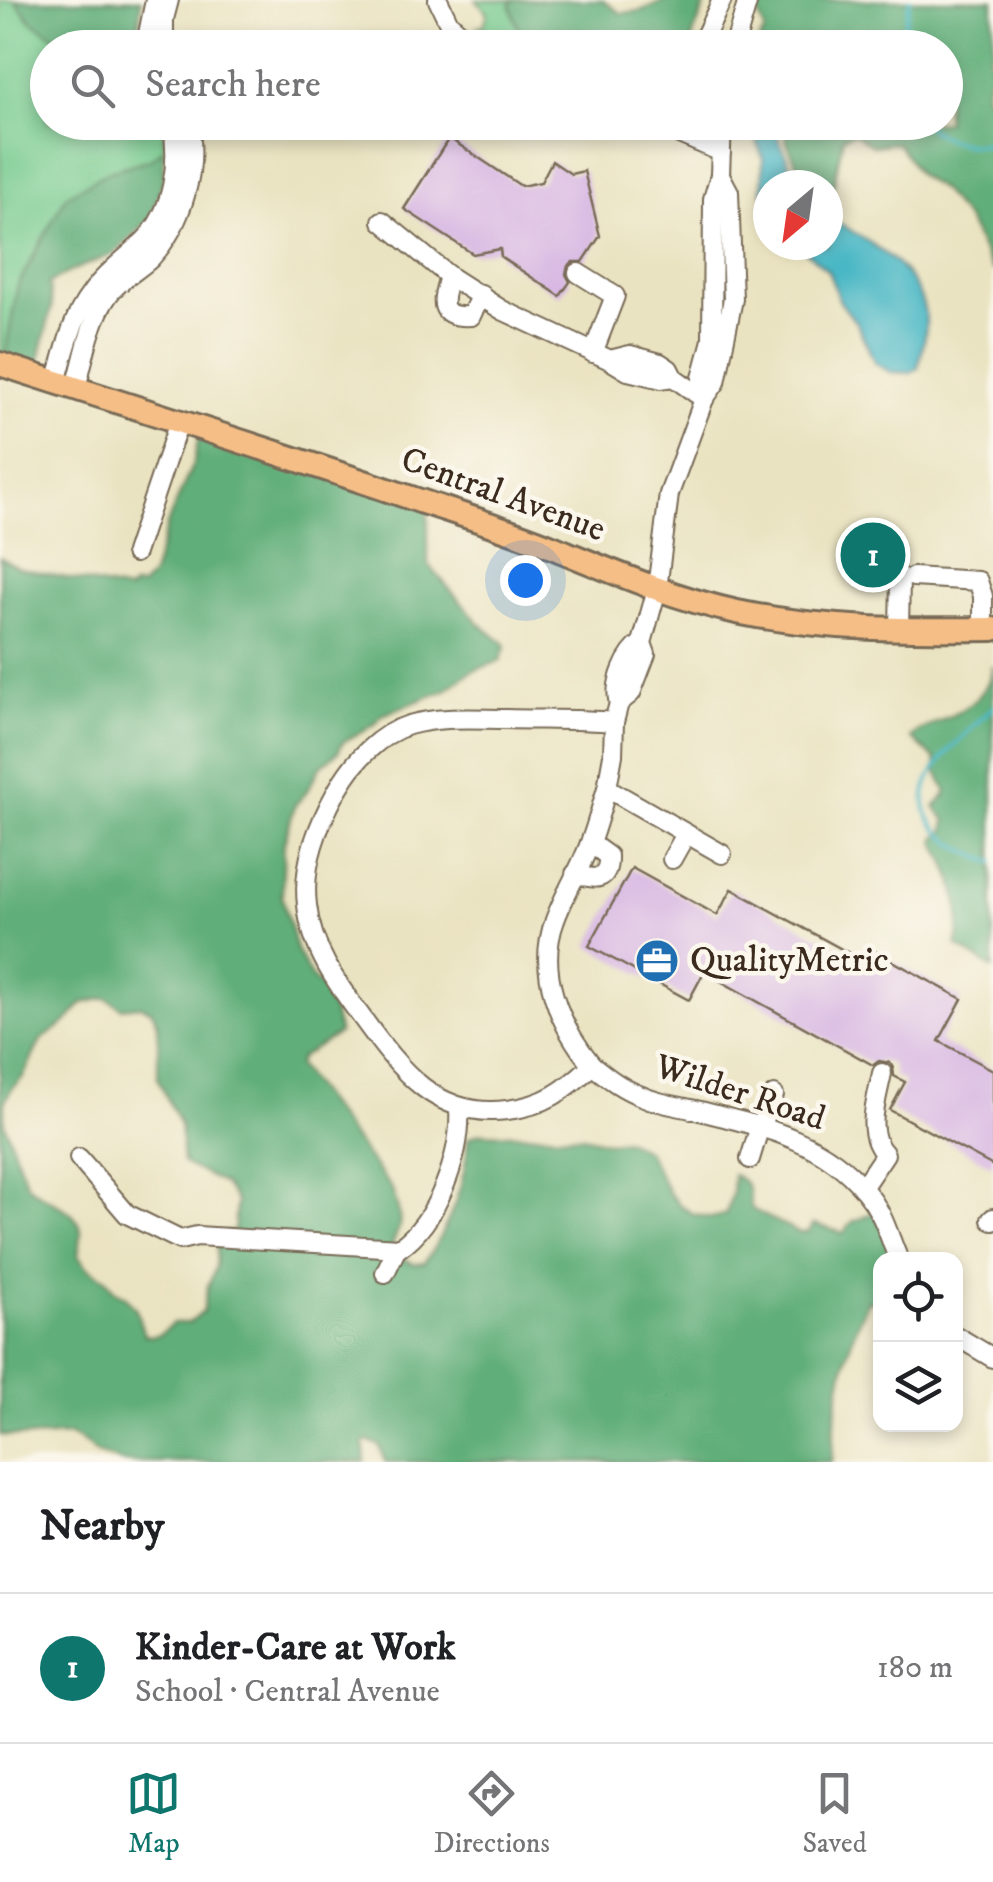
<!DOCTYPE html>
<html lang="en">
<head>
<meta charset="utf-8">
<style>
  :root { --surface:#fff; --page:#f2f2f2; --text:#202124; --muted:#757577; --line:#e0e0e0; --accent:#0f766e }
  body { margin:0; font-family:"IM FELL DW Pica",serif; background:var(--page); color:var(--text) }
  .controls { position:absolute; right:30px; bottom:30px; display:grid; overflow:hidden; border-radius:20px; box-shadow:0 5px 15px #0003 }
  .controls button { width:90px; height:90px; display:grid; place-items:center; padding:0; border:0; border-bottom:2px solid var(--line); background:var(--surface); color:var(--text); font:50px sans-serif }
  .compass { position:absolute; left:753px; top:170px; width:90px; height:90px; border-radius:50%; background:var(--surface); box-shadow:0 5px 15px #0003; rotate:209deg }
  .you { position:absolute; left:525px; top:580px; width:35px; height:35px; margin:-25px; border:8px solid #fff; border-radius:50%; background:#1a73e8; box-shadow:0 0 0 15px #1a73e833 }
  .badge { display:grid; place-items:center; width:65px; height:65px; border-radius:50%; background:var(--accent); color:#fff; font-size:32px; font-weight:700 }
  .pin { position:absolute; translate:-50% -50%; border:5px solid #fff; box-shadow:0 2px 10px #0006 }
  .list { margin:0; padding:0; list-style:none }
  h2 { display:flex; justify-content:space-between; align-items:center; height:130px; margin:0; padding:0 40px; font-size:42px }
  h2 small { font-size:32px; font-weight:400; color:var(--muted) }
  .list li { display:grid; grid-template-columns:65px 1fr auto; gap:30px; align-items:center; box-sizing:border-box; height:150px; padding:0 40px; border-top:2px solid var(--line) }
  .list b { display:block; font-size:38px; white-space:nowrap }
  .list p { margin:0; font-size:32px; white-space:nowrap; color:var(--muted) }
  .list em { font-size:32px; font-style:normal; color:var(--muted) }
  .icon { flex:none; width:55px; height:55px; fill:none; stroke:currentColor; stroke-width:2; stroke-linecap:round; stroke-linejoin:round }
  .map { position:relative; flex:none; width:993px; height:1462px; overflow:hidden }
  .search { position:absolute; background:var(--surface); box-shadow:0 5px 15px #0003; left:30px; right:30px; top:30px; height:110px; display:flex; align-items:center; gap:25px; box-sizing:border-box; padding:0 35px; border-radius:55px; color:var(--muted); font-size:38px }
  .sheet { height:280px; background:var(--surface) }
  nav { display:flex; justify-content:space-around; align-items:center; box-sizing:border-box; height:140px; border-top:2px solid var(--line); background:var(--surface); font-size:28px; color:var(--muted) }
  nav a { display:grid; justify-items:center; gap:5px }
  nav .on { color:var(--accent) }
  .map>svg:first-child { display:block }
  .green { fill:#75ca8e; stroke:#587a56; stroke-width:2.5 }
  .forest { fill:#60ae79; stroke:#4e6c4c; stroke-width:2.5; fill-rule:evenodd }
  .water { fill:#4ab7c5; stroke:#427072; stroke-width:2.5 }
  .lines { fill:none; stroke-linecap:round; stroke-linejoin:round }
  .stream { stroke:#4ab7c5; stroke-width:4 }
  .building { fill:#d4b1e2 }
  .minor-casing { stroke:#786b57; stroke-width:22 }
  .major-casing { stroke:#786b57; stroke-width:28 }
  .minor { stroke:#fff; stroke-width:18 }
  .major { stroke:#f5be86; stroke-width:22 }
  .labels { text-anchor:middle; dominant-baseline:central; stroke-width:9; stroke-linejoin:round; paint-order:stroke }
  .street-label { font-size:35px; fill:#3b2a1e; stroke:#fbf7ec }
  .poi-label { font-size:35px; fill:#3b2a1e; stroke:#fbf7ec; text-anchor:start }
</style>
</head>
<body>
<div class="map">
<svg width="993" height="1462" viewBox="0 0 993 1462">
  <rect width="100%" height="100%" fill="#fbf7ec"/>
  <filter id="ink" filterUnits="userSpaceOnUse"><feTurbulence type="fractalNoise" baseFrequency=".01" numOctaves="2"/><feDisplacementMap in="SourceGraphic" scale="20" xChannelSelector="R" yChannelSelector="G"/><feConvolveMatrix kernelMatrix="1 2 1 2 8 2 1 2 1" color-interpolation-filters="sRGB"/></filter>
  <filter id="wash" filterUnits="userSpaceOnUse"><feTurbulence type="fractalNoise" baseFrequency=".0048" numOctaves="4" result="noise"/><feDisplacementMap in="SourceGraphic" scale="40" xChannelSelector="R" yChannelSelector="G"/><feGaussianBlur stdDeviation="2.25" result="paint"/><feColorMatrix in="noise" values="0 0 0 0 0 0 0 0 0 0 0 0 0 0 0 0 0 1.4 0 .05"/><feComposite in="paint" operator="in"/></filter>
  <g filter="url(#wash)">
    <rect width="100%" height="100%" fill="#eae3c1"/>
    <g class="green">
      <polygon points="0,0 15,0 31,21 71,47 48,48 48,122 160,123 164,134 164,149 151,159 110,171 3,364 0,364"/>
      <polygon points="476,0 511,0 511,7 525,47 518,47 477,27 484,25 488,13"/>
    </g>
    <g class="forest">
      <polygon points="15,0 141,0 137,47 71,47 31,21"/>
      <polygon points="511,0 602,0 621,13 640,11 667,0 707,0 693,35 692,47 525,48 511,7"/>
      <polygon points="762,0 993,0 993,50 989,55 992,68 985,93 993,105 993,271 966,219 941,190 918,174 899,145 894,143 872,146 854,133 843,137 833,189 828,190 828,185 806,185 787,143 784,123 946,122 946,48 755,47 765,31 758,13"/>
      <polygon points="164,149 163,180 150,219 114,254 73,270 49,283 52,306 35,376 3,364 18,285 66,196 110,171 151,159"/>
      <path d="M200 430 428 506V564L480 624 506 645 500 661 472 671 444 691 382 715 375 724 343 742 338 752 320 767 305 794 295 805 284 843 282 896 296 949 311 977 327 992 339 1033 300 1058 298 1066 392 1189C399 1213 405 1220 392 1244L397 1256 415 1264 424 1263C450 1225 466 1184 468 1138L480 1133 583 1136 608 1142 627 1140 647 1151 669 1193 679 1204 693 1214 712 1218 726 1214 732 1193 733 1175C754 1184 747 1194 752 1209L799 1233 808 1232 814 1224 843 1233 852 1222 874 1212 904 1259 880 1260V1301H868C842 1350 835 1407 832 1462H385L379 1445 367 1441 364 1443 365 1462H122L96 1453 85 1443 70 1435 31 1437 0 1435V557L19 568 128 591 134 586 141 587 152 575 168 522 194 461ZM106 998 122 1008 141 1006 152 1011 158 1024V1079L180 1125 183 1163 224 1184 236 1201 234 1231 217 1234 216 1266 208 1286 203 1311 189 1323H173C164 1332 158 1339 144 1335L136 1309 126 1297 113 1289 106 1279 88 1268 78 1255C79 1248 82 1238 81 1231 77 1206 42 1201 27 1184L4 1123V1103L10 1091 23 1077 41 1040 66 1022 83 1003Z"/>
      <path d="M993 665V969L956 945C966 912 951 869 935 842L937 836 944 835 946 820 935 807 947 793 936 770 935 759 911 738 916 733C949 714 986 709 993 665Z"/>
    </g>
    <g class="water">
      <polygon points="760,123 769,124 776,132 798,185 768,185 768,203 762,193 763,159 752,127"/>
      <path d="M828 216C868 242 922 268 926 321 927 335 921 354 918 368L911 373 890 372 875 363 857 324 840 302 828 271 799 245H828Z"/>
    </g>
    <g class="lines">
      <g class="stream">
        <polyline points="900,48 910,0"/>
        <path d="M922 122C941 139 968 150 993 142"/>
        <path d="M993 707C960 742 890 790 945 837 958 848 976 857 993 862"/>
      </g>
    </g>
    <g id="blocks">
      <g class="building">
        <polygon points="449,138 521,186 541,182 552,161 571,174 584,171 600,236 583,262 573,262 568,266 566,274 570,282 560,296 501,257 500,249 473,254 404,209"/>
        <polygon points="632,868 717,915 732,889 860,959 867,947 962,999 939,1041 993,1070 993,1166 890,1110 905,1082 894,1076 893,1068 890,1063 879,1061 873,1065 704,972 689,1000 589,946"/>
      </g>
    </g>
  </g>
  <g filter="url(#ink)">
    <use href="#blocks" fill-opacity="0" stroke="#786b57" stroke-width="2.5"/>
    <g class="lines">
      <defs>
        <g id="minor">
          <polyline points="438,0 449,23 477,48"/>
          <polyline points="149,48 148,34 155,0"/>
          <polyline points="164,48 164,19 169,0"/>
          <polyline points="707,48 706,34 722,0"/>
          <polyline points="734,48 748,0"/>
          <polyline points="651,122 721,152"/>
          <polyline points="382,221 449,276 502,310 610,360 628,371 662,379 673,377"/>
          <polyline points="578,273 615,296 593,353"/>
          <path d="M449 276C442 301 436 318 471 316L481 294"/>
          <path d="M610 360 630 355 660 363 669 369 673 377 704 399 669 494 657 589 642 643 646 654 631 693 619 703 614 722C578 719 543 720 507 719 475 719 441 716 409 725 379 734 353 762 338 789 318 825 302 863 307 905 311 948 337 984 363 1019 400 1070 437 1119 507 1110 544 1106 566 1090 592 1065 608 1078 624 1090 644 1097 660 1104 678 1106 696 1110 759 1126 822 1138 865 1191 884 1213 888 1235 899 1260"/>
          <path d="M56 382C65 352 71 320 90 295 104 274 127 258 145 240 174 210 180 161 172 122"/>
          <path d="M76 388C84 358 90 320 109 294 119 280 137 271 150 259 182 225 199 168 188 122"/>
          <polyline points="704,399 702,378 712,340 713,199 720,175 722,122"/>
          <polyline points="704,399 716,382 733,299 729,192 720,175"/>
          <polyline points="135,553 179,422"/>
          <polyline points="913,577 978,581 983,596 983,630"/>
          <polyline points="899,630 900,577"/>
          <path d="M619 703C613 684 626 654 642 643"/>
          <polyline points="614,722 613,755 607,788 722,854"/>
          <polyline points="672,859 686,834"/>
          <path d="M575 874C595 880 609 882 608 856L590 843"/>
          <path d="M592 1065C559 1025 536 971 555 920 564 895 578 873 588 848 596 829 601 808 607 788"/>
          <path d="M79 1158 127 1214 180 1240 197 1236 399 1248C438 1222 462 1153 459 1108"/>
          <polyline points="750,1159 760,1126 774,1095"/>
          <path d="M862 1188 885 1154C864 1133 877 1099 882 1073"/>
          <polyline points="993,1218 991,1220 993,1221"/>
          <polyline points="385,1273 397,1248"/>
          <polyline points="956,1336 993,1358"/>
        </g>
        <path id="major" d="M0 364C139 409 279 452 417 500 462 515 508 529 552 547 613 572 673 598 737 612 822 630 907 630 993 629"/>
      </defs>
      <use href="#minor" class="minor-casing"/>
      <use href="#major" class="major-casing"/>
      <use href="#minor" class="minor"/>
      <use href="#major" class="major"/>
    </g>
  </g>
  <defs>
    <symbol id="office-disc" viewBox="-11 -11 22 22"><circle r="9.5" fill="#1f6fb2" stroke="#fbf7ec"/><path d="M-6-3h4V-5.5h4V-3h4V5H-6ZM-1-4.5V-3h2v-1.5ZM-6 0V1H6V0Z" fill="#fff"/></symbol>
  </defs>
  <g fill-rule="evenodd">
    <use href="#office-disc" x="632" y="936" width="50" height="50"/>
  </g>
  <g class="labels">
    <g class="street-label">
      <text transform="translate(503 495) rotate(20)">Central Avenue</text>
      <text transform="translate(740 1093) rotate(18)">Wilder Road</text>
    </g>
    <g class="poi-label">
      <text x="690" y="961">QualityMetric</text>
    </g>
  </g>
</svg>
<div class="controls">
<button><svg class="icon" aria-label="locate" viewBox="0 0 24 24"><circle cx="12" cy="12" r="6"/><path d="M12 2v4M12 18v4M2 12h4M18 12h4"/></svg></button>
<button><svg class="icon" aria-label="layers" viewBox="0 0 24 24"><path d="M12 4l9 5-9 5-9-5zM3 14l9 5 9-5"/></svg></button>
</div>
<svg class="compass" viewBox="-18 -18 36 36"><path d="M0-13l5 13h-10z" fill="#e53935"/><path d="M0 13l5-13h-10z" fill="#757577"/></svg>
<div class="you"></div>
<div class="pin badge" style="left:873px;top:555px">1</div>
<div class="search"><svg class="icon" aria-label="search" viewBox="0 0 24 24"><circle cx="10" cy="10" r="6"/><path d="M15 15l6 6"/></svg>Search here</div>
</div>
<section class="sheet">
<h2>Nearby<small></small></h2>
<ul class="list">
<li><span class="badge">1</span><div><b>Kinder-Care at Work</b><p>School · Central Avenue</p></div><em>180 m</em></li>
</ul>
</section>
<nav>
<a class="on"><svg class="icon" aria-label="map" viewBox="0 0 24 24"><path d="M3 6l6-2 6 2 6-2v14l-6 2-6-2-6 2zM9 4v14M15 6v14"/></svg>Map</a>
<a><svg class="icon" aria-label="directions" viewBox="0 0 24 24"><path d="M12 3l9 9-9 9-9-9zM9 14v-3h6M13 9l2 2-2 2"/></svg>Directions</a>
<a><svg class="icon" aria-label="saved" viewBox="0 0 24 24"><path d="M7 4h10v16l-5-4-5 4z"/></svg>Saved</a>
</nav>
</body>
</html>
